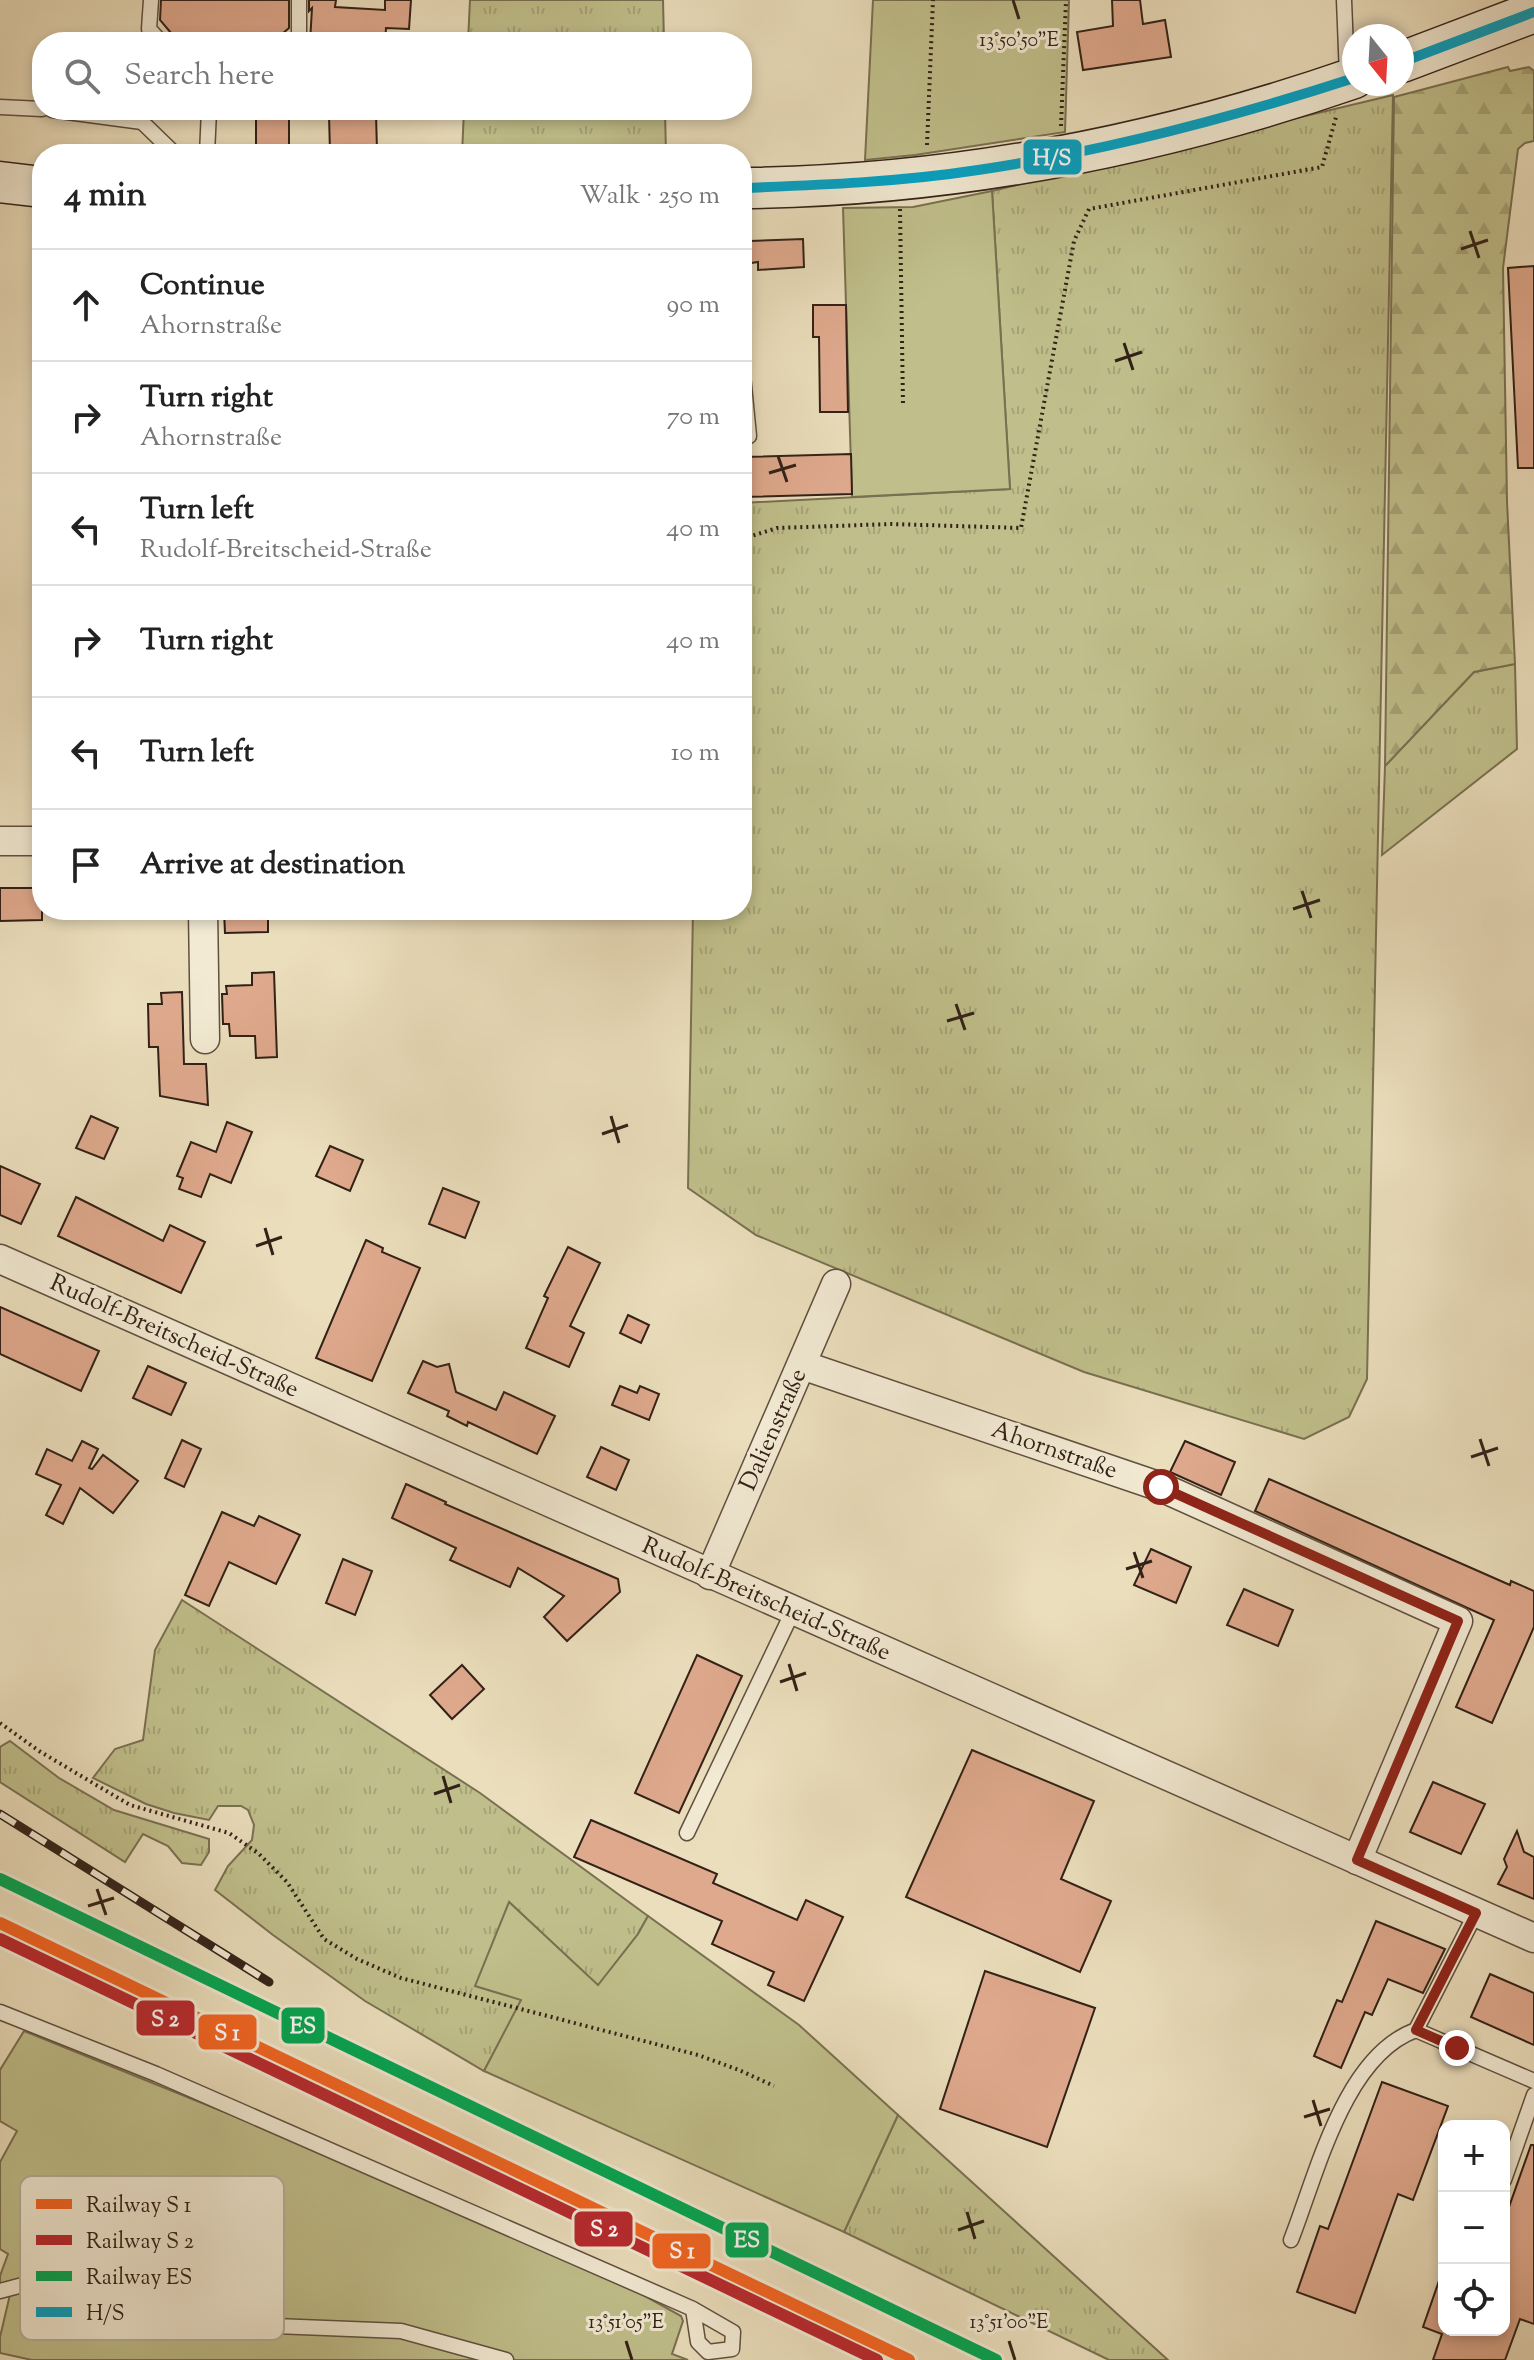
<!DOCTYPE html>
<html lang="en">
<head>
<meta charset="utf-8">
<style>
  :root { --surface:#fff; --page:#f6f6f6; --text:#222; --muted:#767676; --line:#e0e0e0 }
  body { margin:0; font-family:"Sorts Mill Goudy",serif; background:var(--page); color:var(--text) }
  .controls { position:absolute; right:24px; bottom:24px; display:grid; overflow:hidden; border-radius:16px; box-shadow:0 4px 12px #0003 }
  .controls button { width:72px; height:72px; display:grid; place-items:center; padding:0; border:0; border-bottom:2px solid var(--line); background:var(--surface); color:var(--text); font:40px sans-serif }
  .compass { position:absolute; left:1342px; top:24px; width:72px; height:72px; border-radius:50%; background:var(--surface); box-shadow:0 4px 12px #0003; rotate:162deg }
  .stop { position:absolute; width:24px; height:24px; margin:-18px; border:6px solid #8f2418; border-radius:50%; background:#fff }
  .stop.end { background:#8f2418; border-color:#fff; box-shadow:0 2px 8px #0008 }
  .list { margin:0; padding:0; list-style:none }
  h2 { display:flex; justify-content:space-between; align-items:center; height:104px; margin:0; padding:0 32px; font-size:34px }
  h2 small { font-size:26px; font-weight:400; color:var(--muted) }
  .list li { display:grid; grid-template-columns:52px 1fr auto; gap:24px; align-items:center; box-sizing:border-box; height:112px; padding:0 32px; border-top:2px solid var(--line) }
  .list b { display:block; font-size:30px; white-space:nowrap }
  .list p { margin:0; font-size:26px; white-space:nowrap; color:var(--muted) }
  .list em { font-size:26px; font-style:normal; color:var(--muted) }
  .icon { flex:none; width:44px; height:44px; fill:none; stroke:currentColor; stroke-width:2; stroke-linecap:round; stroke-linejoin:round }
  .map { position:relative; flex:none; width:1534px; height:2360px; overflow:hidden }
  .search { position:absolute; background:var(--surface); box-shadow:0 4px 12px #0003; left:32px; top:32px; width:720px; height:88px; display:flex; align-items:center; gap:20px; box-sizing:border-box; padding:0 28px; border-radius:32px; color:var(--muted); font-size:30px }
  .panel { position:absolute; background:var(--surface); box-shadow:0 4px 12px #0003; left:32px; top:144px; width:720px; height:776px; border-radius:32px }
  .map>svg:first-child { display:block }
  .grass { fill:url(#grass-tufts); stroke:#797051; stroke-width:2 }
  .forest { fill:url(#forest-firs); stroke:#797051; stroke-width:2 }
  .green { fill:#c0bf8b; stroke:#797051; stroke-width:2 }
  .building { fill:#dfa98d; stroke:#322117; stroke-width:2 }
  .lines { fill:none; stroke-linecap:round; stroke-linejoin:round }
  .service-casing { stroke:#605040; stroke-width:17 }
  .minor-casing { stroke:#605040; stroke-width:31 }
  .secondary-casing { stroke:#322117; stroke-width:43 }
  .path { stroke:#322117; stroke-width:4; stroke-dasharray:2 4; stroke-linecap:butt }
  .service { stroke:#f2ead3; stroke-width:14 }
  .minor { stroke:#f2ead3; stroke-width:28 }
  .secondary { stroke:#f2ead3; stroke-width:40 }
  .rail-casing { stroke:#322117; stroke-width:9 }
  .rail { stroke:#f2ead3; stroke-width:6; stroke-dasharray:18; stroke-linecap:butt }
  .bus-1-casing { stroke:#f2ead3; stroke-width:16 }
  .bus-1 { stroke:#02a2c5; stroke-width:10 }
  .rail-1-casing { stroke:#f2ead3; stroke-width:18 }
  .rail-2-casing { stroke:#f2ead3; stroke-width:18 }
  .rail-3-casing { stroke:#f2ead3; stroke-width:18 }
  .rail-1 { stroke:#f36421; stroke-width:12 }
  .rail-2 { stroke:#b8282e; stroke-width:12 }
  .rail-3 { stroke:#00a651; stroke-width:12 }
  .route { stroke:#8f2418; stroke-width:10 }
  .ticks { fill:none; stroke:#322117; stroke-width:3 }
  .labels { text-anchor:middle; dominant-baseline:central; stroke-width:6; stroke-linejoin:round; paint-order:stroke }
  .street-label { font-size:24px; fill:#322117; stroke:#f2ead3 }
  .key { fill:#f2ead3; stroke:#b8ae9b; stroke-width:2 }
  .key-label { font-size:22px; fill:#322117 }
  .ticks-label { font-size:20px; text-anchor:middle; fill:#322117; stroke:#f2ead3; stroke-width:6; stroke-linejoin:round; paint-order:stroke }
  .line-badge { stroke:#f2ead3; stroke-width:3 }
  .badge-label { font-size:22px; text-anchor:middle; font-weight:bold; fill:#fff }
</style>
</head>
<body>
<div class="map">
<svg width="1534" height="2360" viewBox="0 0 1534 2360">
  <defs>
    <pattern id="grass-tufts" width="24" height="20" patternUnits="userSpaceOnUse" patternTransform="scale(2)"><rect width="24" height="20" fill="#c0bf8b"/><path d="M3 7l-1-3M5 7V3M7 7l1-3M15 17l-1-3M17 17v-4M19 17l1-3" fill="none" stroke="#a5a477"/></pattern>
    <pattern id="forest-firs" width="22" height="20" patternUnits="userSpaceOnUse" patternTransform="scale(2)"><rect width="22" height="20" fill="#c0bf8b"/><path d="M5 1l3.5 6h-7zM16 11l3.5 6h-7z" fill="#a5a477"/></pattern>
  </defs>
  <rect width="100%" height="100%" fill="#ebdebc"/>
  <filter id="stains"><feTurbulence type="fractalNoise" baseFrequency=".0025" numOctaves="4"/><feColorMatrix values="0 0 0 0 .2 0 0 0 0 .09 0 0 0 0 .02 0 0 0 .5 -.17"/></filter>
  <radialGradient id="worn" r=".72"><stop offset=".6" stop-color="#630" stop-opacity="0"/><stop offset="1" stop-color="#630" stop-opacity=".3"/></radialGradient>
  <g class="grass">
    <polygon points="470,0 663,0 664,42 468,42"/>
    <polygon points="1393,95 1367,1379 1349,1417 1304,1439 1084,1372 756,1235 688,1188 693,910 742,910 742,503 1010,489 992,191"/>
    <polygon points="464,110 665,110 666,154 462,154"/>
    <polygon points="1515,664 1517,749 1382,855 1385,766 1474,672"/>
    <polygon points="182,1600 480,1793 648,1916 638,1934 598,1986 510,1903 522,2000 484,2071 365,2001 273,1935 215,1890 228,1866 252,1840 254,1825 248,1810 241,1806 218,1806 209,1820 174,1813 146,1804 93,1778 115,1749 143,1740 155,1650"/>
    <polygon points="10,1741 59,1778 114,1810 209,1839 209,1852 201,1865 182,1863 168,1846 143,1834 125,1862 0,1782 0,1747"/>
    <polygon points="898,2115 1168,2360 1109,2360 844,2232"/>
  </g>
  <polygon class="forest" points="1508,67 1510,71 1529,67 1534,71 1534,141 1525,143 1518,149 1503,268 1507,502 1515,664 1474,672 1385,766 1394,97"/>
  <g class="green">
    <polygon points="873,0 1069,0 1065,132 915,155 865,160"/>
    <polygon points="992,191 1010,489 852,497 843,208 913,207"/>
    <polygon points="509,1902 598,1985 638,1934 648,1916 799,2025 898,2115 844,2232 484,2071 521,2000 475,1986"/>
    <polygon points="24,2031 360,2167 625,2285 681,2316 683,2321 672,2354 688,2360 32,2360 0,2353 0,2337 12,2286 0,2286 0,2276 8,2254 0,2249 0,2162 17,2131 0,2121 0,2070"/>
  </g>
  <g class="building">
    <polygon points="161,0 289,0 289,28 275,40 171,33 160,20"/>
    <polygon points="309,0 336,0 335,7 385,10 385,0 411,0 409,29 386,28 385,42 310,42 312,8 309,11"/>
    <polygon points="1112,0 1140,0 1143,24 1165,20 1171,57 1083,70 1077,32 1113,26"/>
    <rect x="256" y="110" width="33" height="37"/>
    <polygon points="341,110 364,110 364,114 376,114 377,151 330,152 329,115 341,114"/>
    <polygon points="803,239 804,267 758,270 758,262 751,263 750,241"/>
    <polygon points="1534,266 1534,468 1518,468 1508,268"/>
    <polygon points="813,305 846,305 848,412 820,412 819,337 813,337"/>
    <polygon points="851,454 852,494 742,497 742,457"/>
    <polygon points="0,888 42,888 42,920 0,921"/>
    <polygon points="224,910 268,910 268,932 225,933"/>
    <polygon points="274,972 277,1057 256,1058 255,1036 230,1036 229,1024 223,1024 222,994 227,994 226,986 252,985 252,973"/>
    <polygon points="182,992 184,1064 206,1064 208,1105 160,1096 158,1047 149,1047 148,1004 162,1004 161,993"/>
    <polygon points="91,1116 118,1128 104,1159 76,1148"/>
    <polygon points="227,1122 252,1132 231,1183 210,1174 201,1197 179,1189 183,1178 177,1176 191,1142 216,1152"/>
    <polygon points="330,1146 363,1160 350,1191 316,1176"/>
    <polygon points="0,1166 40,1184 21,1224 0,1215"/>
    <polygon points="443,1188 479,1202 465,1238 429,1224"/>
    <polygon points="76,1197 163,1241 170,1225 205,1242 181,1293 58,1236"/>
    <polygon points="366,1240 383,1248 382,1252 420,1268 372,1381 316,1358"/>
    <polygon points="568,1247 600,1263 570,1326 584,1333 569,1367 526,1348 548,1298 544,1296"/>
    <polygon points="0,1307 99,1351 81,1391 0,1354"/>
    <polygon points="628,1315 649,1325 641,1343 620,1333"/>
    <polygon points="423,1361 437,1367 449,1364 456,1392 496,1410 504,1392 555,1416 537,1454 468,1422 467,1426 447,1416 449,1411 408,1393"/>
    <polygon points="148,1366 186,1383 171,1415 133,1398"/>
    <polygon points="620,1386 637,1393 640,1386 659,1394 649,1420 612,1405"/>
    <polygon points="182,1440 201,1449 184,1487 165,1478"/>
    <polygon points="82,1441 98,1449 89,1468 92,1469 103,1455 138,1481 113,1513 80,1488 63,1524 46,1515 61,1485 36,1474 47,1449 72,1461"/>
    <polygon points="1185,1441 1235,1462 1221,1495 1170,1472"/>
    <polygon points="601,1447 629,1460 616,1490 587,1477"/>
    <polygon points="1269,1479 1510,1585 1511,1581 1534,1591 1534,1627 1492,1723 1456,1707 1494,1620 1255,1511"/>
    <polygon points="406,1484 446,1502 445,1504 618,1579 620,1592 567,1641 544,1617 564,1596 518,1568 510,1587 450,1560 456,1548 392,1518"/>
    <polygon points="222,1512 254,1526 259,1516 300,1535 276,1584 229,1562 209,1606 185,1595"/>
    <polygon points="1151,1549 1191,1567 1176,1603 1134,1585"/>
    <polygon points="343,1559 372,1571 355,1615 326,1603"/>
    <polygon points="1244,1589 1293,1610 1278,1646 1227,1625"/>
    <polygon points="697,1655 742,1676 679,1813 635,1793"/>
    <polygon points="462,1665 484,1689 452,1719 430,1695"/>
    <polygon points="972,1750 1094,1801 1061,1879 1111,1901 1080,1972 906,1897"/>
    <polygon points="1433,1782 1485,1804 1461,1854 1410,1832"/>
    <polygon points="591,1820 717,1874 713,1883 797,1920 806,1900 843,1917 804,2001 768,1985 774,1972 712,1944 722,1921 574,1857"/>
    <polygon points="1517,1831 1524,1852 1534,1857 1534,1899 1498,1884 1507,1867 1504,1859"/>
    <polygon points="1376,1921 1445,1949 1423,1993 1388,1979 1372,2015 1365,2012 1341,2068 1314,2056 1337,2000 1342,2002"/>
    <polygon points="985,1971 1095,2008 1047,2147 940,2109"/>
    <polygon points="1490,1974 1534,1993 1534,2045 1471,2017"/>
    <polygon points="1382,2082 1448,2106 1413,2200 1398,2194 1355,2313 1297,2292 1320,2226 1328,2229"/>
    <polygon points="1531,2145 1534,2145 1534,2324 1520,2319 1505,2360 1433,2360 1442,2334 1423,2327 1441,2275 1444,2275 1444,2330 1504,2330 1504,2221"/>
  </g>
  <g class="lines">
    <defs>
      <g id="service">
        <polyline points="151,0 149,29 161,42"/>
        <polyline points="1344,0 1347,75"/>
        <polyline points="293,42 299,39 299,0"/>
        <polyline points="0,107 42,109"/>
        <polyline points="52,110 142,122 175,154"/>
        <polyline points="207,154 209,110"/>
        <polyline points="742,365 749,436"/>
        <polyline points="687,1833 793,1611"/>
        <polyline points="0,2012 156,2074 693,2309 733,2332 732,2349 708,2352 698,2342 693,2309"/>
        <polyline points="1416,2030 1534,2081"/>
        <polyline points="1504,2180 1534,2095"/>
        <path d="M1291 2240C1317 2174 1344 2056 1416 2030L1476 1913"/>
        <polyline points="0,2291 60,2275 147,2283 275,2326 401,2331 506,2360"/>
      </g>
      <g id="minor">
        <polyline points="0,841 42,841"/>
        <polyline points="203,910 205,1039"/>
        <polyline points="0,1259 1534,1938"/>
        <polyline points="802,1365 1161,1487 1458,1621 1357,1860"/>
        <polyline points="710,1575 836,1284"/>
      </g>
      <g id="secondary">
        <polyline points="1402,62 1534,12"/>
        <polyline points="0,182 42,187"/>
        <path d="M742 188C951 186 1157 146 1354 78"/>
      </g>
    </defs>
    <use href="#service" class="service-casing"/>
    <use href="#minor" class="minor-casing"/>
    <use href="#secondary" class="secondary-casing"/>
    <g class="path">
      <polyline points="1061,126 1066,0"/>
      <polyline points="927,145 933,0"/>
      <polyline points="900,209 903,405"/>
      <polyline points="742,539 777,528 891,524 1021,528 1074,241 1089,209 1322,167 1336,117"/>
      <polyline points="0,1723 39,1751 130,1805 229,1833 258,1853 287,1882 324,1939 357,1959 401,1978 698,2055 739,2070 774,2086"/>
    </g>
    <use href="#service" class="service"/>
    <use href="#minor" class="minor"/>
    <use href="#secondary" class="secondary"/>
    <defs>
      <polyline id="rail" points="0,1814 269,1982"/>
    </defs>
    <use href="#rail" class="rail-casing"/>
    <use href="#rail" class="rail"/>
    <defs>
      <g id="bus-1">
        <polyline points="1402,62 1534,12"/>
        <path d="M742 188C821 185 900 182 978 170 1106 151 1231 118 1354 78"/>
      </g>
    </defs>
    <use href="#bus-1" class="bus-1-casing"/>
    <use href="#bus-1" class="bus-1"/>
    <defs>
      <polyline id="rail-1" points="0,1923 909,2360"/>
      <polyline id="rail-2" points="0,1939 877,2360"/>
      <polyline id="rail-3" points="0,1879 996,2360"/>
    </defs>
    <use href="#rail-1" class="rail-1-casing"/>
    <use href="#rail-2" class="rail-2-casing"/>
    <use href="#rail-3" class="rail-3-casing"/>
    <use href="#rail-1" class="rail-1"/>
    <use href="#rail-2" class="rail-2"/>
    <use href="#rail-3" class="rail-3"/>
  </g>
  <g class="lines">
    <polyline class="route" points="1161,1487 1458,1621 1357,1860 1476,1913 1416,2030 1457,2048"/>
  </g>
  <path class="ticks" d="M1013 0 1019 19M1470 231 1479 258M1461 249 1488 240M1124 343 1133 370M1115 361 1142 352M778 456 787 482M769 473 796 465M1302 891 1311 918M1293 909 1320 900M956 1004 965 1030M947 1021 974 1013M611 1116 619 1143M602 1134 628 1125M265 1228 273 1255M256 1246 282 1237M1480 1439 1489 1466M1471 1457 1498 1448M1134 1552 1143 1578M1126 1569 1152 1561M789 1664 797 1691M780 1682 806 1673M443 1776 451 1803M434 1794 460 1785M97 1889 106 1915M88 1906 114 1898M1313 2100 1321 2126M1304 2117 1330 2109M967 2212 975 2239M958 2230 984 2221M626 2341 632 2360M1009 2341 1015 2360"/>
  <g class="labels">
    <g class="street-label">
      <text transform="translate(174 1337) rotate(24)">Rudolf-Breitscheid-Straße</text>
      <text transform="translate(774 1430) rotate(-66)">Dalienstraße</text>
      <text transform="translate(1054 1451) rotate(19)">Ahornstraße</text>
      <text transform="translate(766 1600) rotate(24)">Rudolf-Breitscheid-Straße</text>
    </g>
  </g>
  <rect x="20" y="2176" width="264" height="164" rx="12" class="key"/>
  <rect x="36" y="2199" width="36" height="10" fill="#f36421"/>
  <rect x="36" y="2235" width="36" height="10" fill="#b8282e"/>
  <rect x="36" y="2271" width="36" height="10" fill="#00a651"/>
  <rect x="36" y="2307" width="36" height="10" fill="#02a2c5"/>
  <g class="key-label">
    <text x="86" y="2212">Railway S 1</text>
    <text x="86" y="2248">Railway S 2</text>
    <text x="86" y="2284">Railway ES</text>
    <text x="86" y="2320">H/S</text>
  </g>
  <g class="ticks-label">
    <text x="1019" y="46">13°50'50"E</text>
    <text x="626" y="2328">13°51'05"E</text>
    <text x="1009" y="2328">13°51'00"E</text>
  </g>
  <g class="line-badge">
    <rect x="1022" y="138" width="61" height="38" rx="8" fill="#02a2c5"/>
    <rect x="135" y="1999" width="61" height="38" rx="8" fill="#b8282e"/>
    <rect x="280" y="2006" width="46" height="39" rx="8" fill="#00a651"/>
    <rect x="197" y="2013" width="61" height="38" rx="8" fill="#f36421"/>
    <rect x="573" y="2210" width="61" height="38" rx="8" fill="#b8282e"/>
    <rect x="724" y="2221" width="46" height="38" rx="8" fill="#00a651"/>
    <rect x="651" y="2232" width="61" height="38" rx="8" fill="#f36421"/>
  </g>
  <g class="badge-label">
    <text x="1052" y="165">H/S</text>
    <text x="165" y="2026">S 2</text>
    <text x="303" y="2033">ES</text>
    <text x="227" y="2040">S 1</text>
    <text x="604" y="2236">S 2</text>
    <text x="747" y="2247">ES</text>
    <text x="682" y="2258">S 1</text>
  </g>
  <rect width="100%" height="100%" filter="url(#stains)"/>
  <rect width="100%" height="100%" fill="url(#worn)"/>
</svg>
<div class="controls">
<button>+</button>
<button>−</button>
<button><svg class="icon" aria-label="locate" viewBox="0 0 24 24"><circle cx="12" cy="12" r="6"/><path d="M12 2v4M12 18v4M2 12h4M18 12h4"/></svg></button>
</div>
<svg class="compass" viewBox="-18 -18 36 36"><path d="M0-13l5 13h-10z" fill="#e53935"/><path d="M0 13l5-13h-10z" fill="#767676"/></svg>
<div class="stop" style="left:1161px;top:1487px"></div>
<div class="stop end" style="left:1457px;top:2048px"></div>
<div class="search"><svg class="icon" aria-label="search" viewBox="0 0 24 24"><circle cx="10" cy="10" r="6"/><path d="M15 15l6 6"/></svg>Search here</div>
<section class="panel">
<h2>4 min<small>Walk · 250 m</small></h2>
<ul class="list">
<li><svg class="icon" aria-label="ahead" viewBox="0 0 24 24"><path d="M12 20V5M6 11l6-6 6 6"/></svg><div><b>Continue</b><p>Ahornstraße</p></div><em>90 m</em></li>
<li><svg class="icon" aria-label="right" viewBox="0 0 24 24"><path d="M7 20v-9h11M14 6l5 5-5 5"/></svg><div><b>Turn right</b><p>Ahornstraße</p></div><em>70 m</em></li>
<li><svg class="icon" aria-label="left" viewBox="0 0 24 24"><path d="M17 20v-9H6M10 6l-5 5 5 5"/></svg><div><b>Turn left</b><p>Rudolf-Breitscheid-Straße</p></div><em>40 m</em></li>
<li><svg class="icon" aria-label="right" viewBox="0 0 24 24"><path d="M7 20v-9h11M14 6l5 5-5 5"/></svg><div><b>Turn right</b></div><em>40 m</em></li>
<li><svg class="icon" aria-label="left" viewBox="0 0 24 24"><path d="M17 20v-9H6M10 6l-5 5 5 5"/></svg><div><b>Turn left</b></div><em>10 m</em></li>
<li><svg class="icon" aria-label="arrive" viewBox="0 0 24 24"><path d="M6 21V4h12l-3 4 3 4H6"/></svg><div><b>Arrive at destination</b></div></li>
</ul>
</section>
</div>
</body>
</html>
